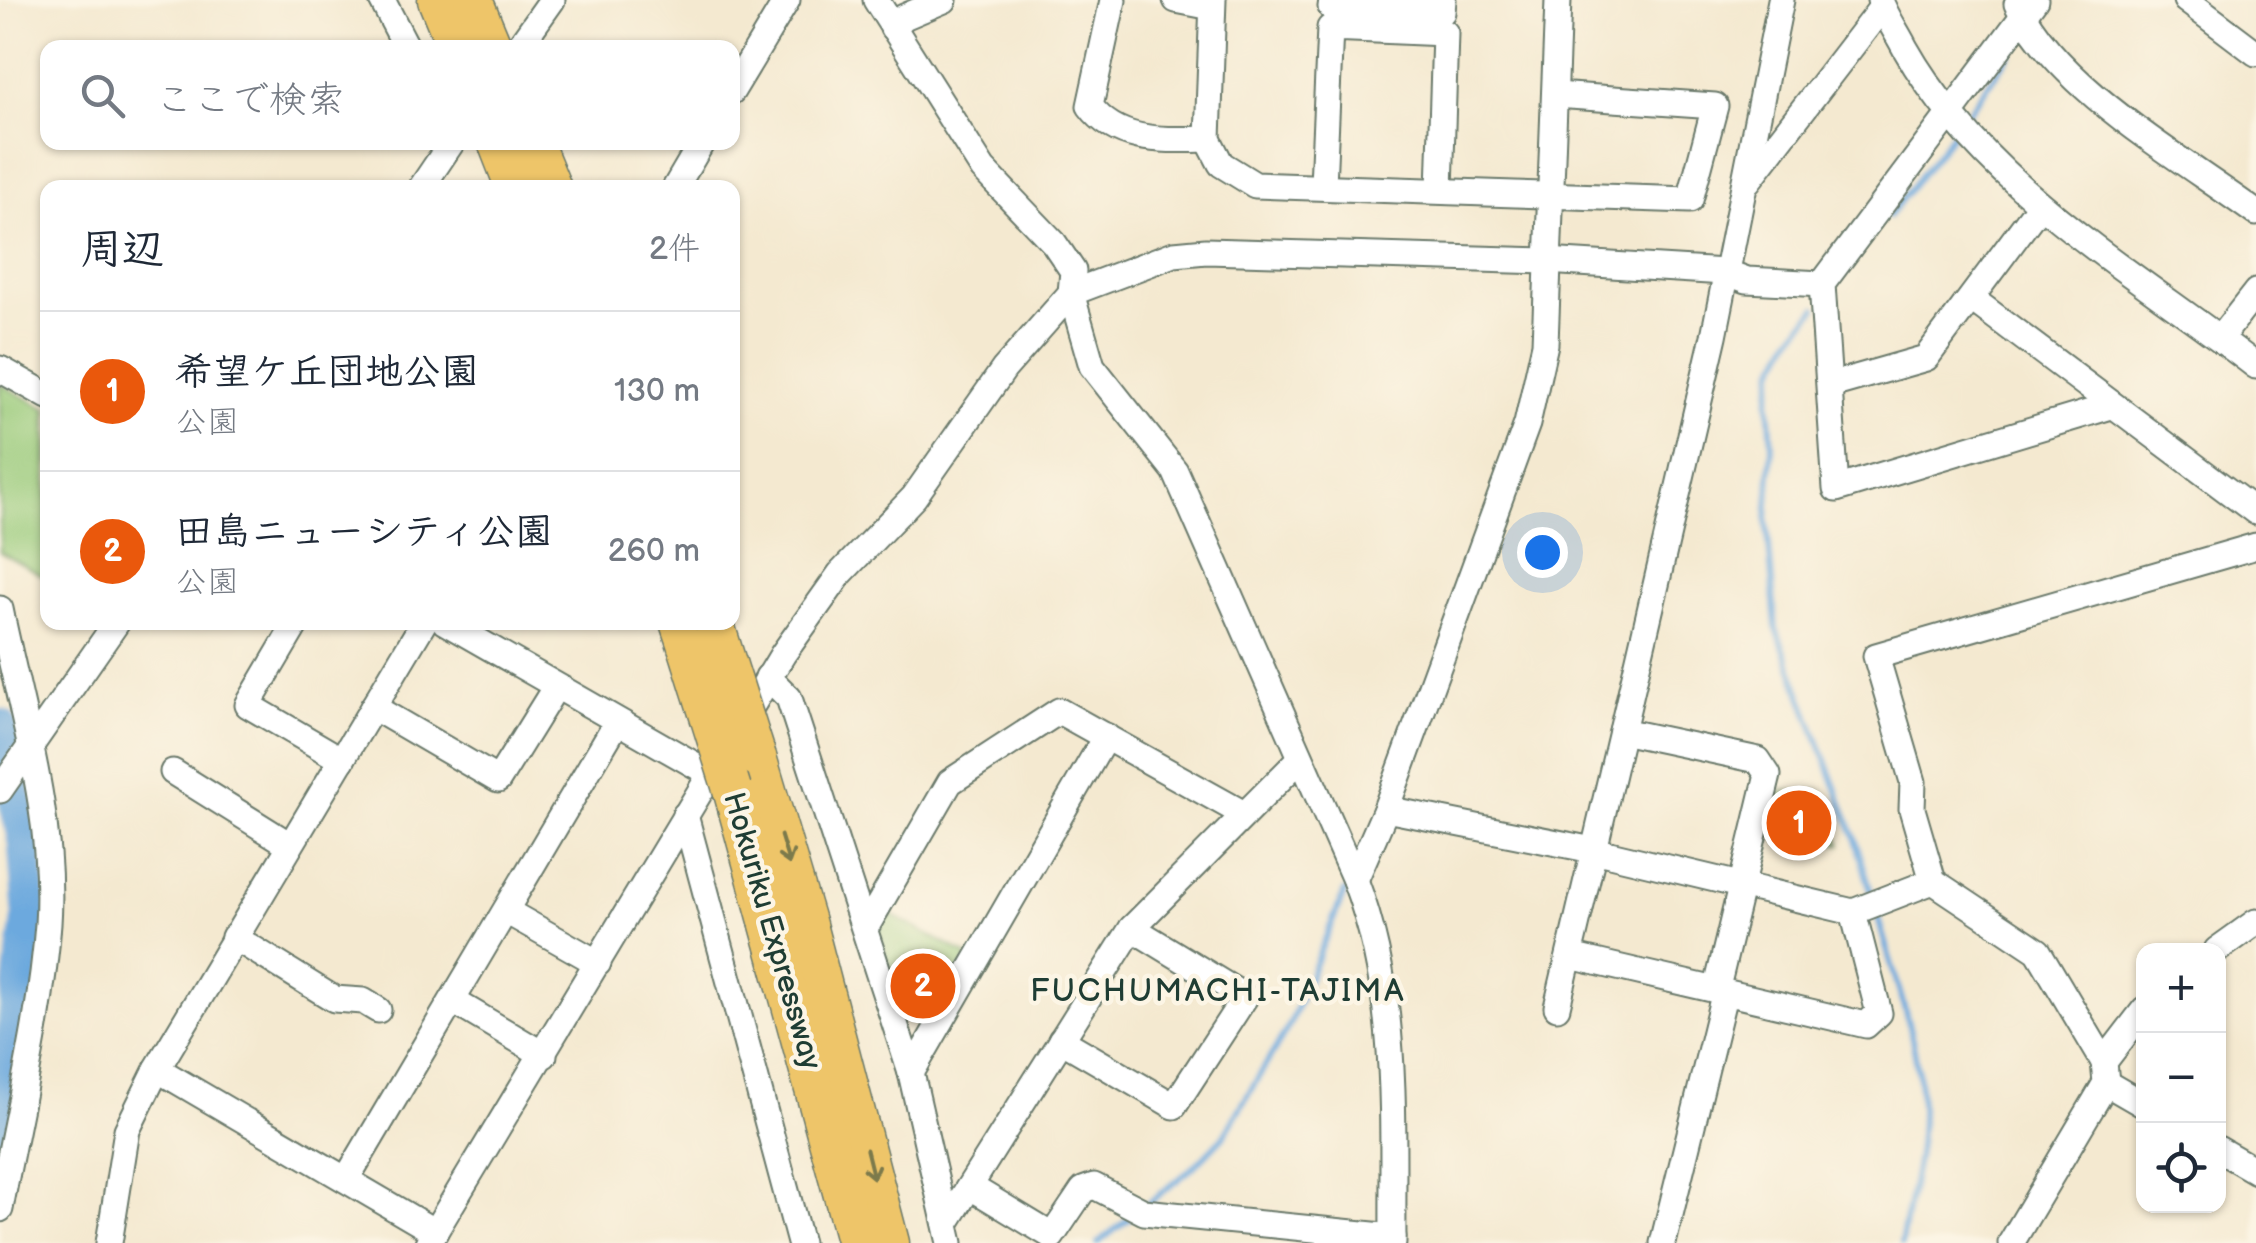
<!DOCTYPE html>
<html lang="ja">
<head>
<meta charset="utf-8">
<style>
  :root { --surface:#fff; --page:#f6f6f7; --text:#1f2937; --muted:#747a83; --line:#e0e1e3; --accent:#ea580c }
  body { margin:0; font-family:"Balsamiq Sans","Klee One",sans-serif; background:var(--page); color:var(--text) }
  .controls { position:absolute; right:30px; bottom:30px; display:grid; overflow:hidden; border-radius:20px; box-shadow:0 2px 8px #0004 }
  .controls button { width:90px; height:90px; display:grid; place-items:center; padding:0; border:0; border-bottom:2px solid var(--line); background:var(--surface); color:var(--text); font:50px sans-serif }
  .you { position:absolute; left:1542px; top:552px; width:35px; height:35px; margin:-25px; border:8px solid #fff; border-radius:50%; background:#1a73e8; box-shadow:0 0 0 15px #1a73e833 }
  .badge { display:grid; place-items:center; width:65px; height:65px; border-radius:50%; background:var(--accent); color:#fff; font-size:32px; font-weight:700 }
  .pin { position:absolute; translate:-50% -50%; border:5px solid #fff; box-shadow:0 2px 10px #0006 }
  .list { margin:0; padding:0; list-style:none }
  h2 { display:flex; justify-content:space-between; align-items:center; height:130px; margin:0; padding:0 40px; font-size:42px }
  h2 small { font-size:32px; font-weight:400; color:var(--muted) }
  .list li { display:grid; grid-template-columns:65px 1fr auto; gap:30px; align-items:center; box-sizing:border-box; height:160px; padding:0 40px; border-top:2px solid var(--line) }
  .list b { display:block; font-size:38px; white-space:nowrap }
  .list p { margin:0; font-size:32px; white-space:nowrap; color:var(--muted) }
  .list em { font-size:32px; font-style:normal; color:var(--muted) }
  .icon { flex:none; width:55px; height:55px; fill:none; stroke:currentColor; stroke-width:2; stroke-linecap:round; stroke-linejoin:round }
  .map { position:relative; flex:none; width:2256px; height:1243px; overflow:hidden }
  .search { position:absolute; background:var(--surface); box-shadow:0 2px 8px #0004; left:40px; top:40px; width:700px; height:110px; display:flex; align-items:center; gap:25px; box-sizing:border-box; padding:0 35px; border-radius:20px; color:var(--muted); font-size:38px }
  .panel { position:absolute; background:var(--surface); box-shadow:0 2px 8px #0004; left:40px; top:180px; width:700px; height:450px; border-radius:20px }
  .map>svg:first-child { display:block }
  .green { fill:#99ca7a; stroke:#5c8457; stroke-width:2.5 }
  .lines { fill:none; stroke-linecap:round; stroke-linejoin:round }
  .stream { stroke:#6ca9de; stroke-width:6 }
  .river { stroke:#6ca9de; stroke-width:35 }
  .minor-casing { stroke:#6a796b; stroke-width:29 }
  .highway-casing { stroke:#6a796b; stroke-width:41 }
  .minor { stroke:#fff; stroke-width:25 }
  .highway { stroke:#eec569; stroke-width:38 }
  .highway-bridge-casing { stroke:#6a796b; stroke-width:41; stroke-linecap:butt }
  .highway-bridge { stroke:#eec569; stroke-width:38 }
  .oneway { stroke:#7c7a4c }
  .labels { text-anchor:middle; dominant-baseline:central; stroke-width:9; stroke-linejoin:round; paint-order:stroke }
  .street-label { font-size:30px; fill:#1f3d34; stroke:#fcf5e5 }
  .neighbourhood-label { font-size:32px; letter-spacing:2.5px; fill:#1f3d34; stroke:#fcf5e5 }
</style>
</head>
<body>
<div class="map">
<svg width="2256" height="1243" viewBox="0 0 2256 1243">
  <rect width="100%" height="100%" fill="#fcf5e5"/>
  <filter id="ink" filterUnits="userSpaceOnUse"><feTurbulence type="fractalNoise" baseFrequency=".01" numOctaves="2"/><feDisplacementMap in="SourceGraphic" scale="20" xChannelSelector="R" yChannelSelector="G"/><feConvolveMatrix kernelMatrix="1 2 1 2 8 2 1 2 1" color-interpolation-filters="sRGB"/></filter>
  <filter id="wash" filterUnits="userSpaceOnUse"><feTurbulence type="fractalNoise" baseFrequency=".0048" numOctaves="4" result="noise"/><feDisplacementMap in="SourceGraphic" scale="40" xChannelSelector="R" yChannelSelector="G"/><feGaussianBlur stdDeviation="2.25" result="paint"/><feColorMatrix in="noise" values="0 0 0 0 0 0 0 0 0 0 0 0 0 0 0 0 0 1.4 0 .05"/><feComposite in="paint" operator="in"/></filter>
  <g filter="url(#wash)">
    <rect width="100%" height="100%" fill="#f4e9d0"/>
    <g class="green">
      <polygon points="0,384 47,409 47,578 0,552"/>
      <polygon points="1773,791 1821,791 1841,844 1764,829"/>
      <polygon points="886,912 968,956 931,1021 904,1016 878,929"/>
    </g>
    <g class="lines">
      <g class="stream">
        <polyline points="1965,117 2010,54"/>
        <polyline points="1889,216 1955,131"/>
        <polyline points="1816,308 1791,339 1774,370 1769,402 1772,447 1767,520 1776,628 1856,840 1873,899"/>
        <path d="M1876 911C1893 974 1919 1041 1921 1106 1922 1152 1909 1198 1901 1243"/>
        <polyline points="1146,1205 1194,1167 1223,1137 1290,1024 1345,891"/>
        <polyline points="1098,1243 1136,1213"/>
      </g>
      <polyline class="river" points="0,726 25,841 30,915 0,1125"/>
    </g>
  </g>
  <g filter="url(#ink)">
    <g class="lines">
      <defs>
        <g id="minor">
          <polyline points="382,0 407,48"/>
          <path d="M876 0 983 169 1054 243 1073 271 1071 293 1092 366 1175 471 1355 880C1400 998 1392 1118 1393 1243"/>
          <path d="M1113 0 1090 106C1118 144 1165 140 1208 139"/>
          <polyline points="1176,0 1212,7"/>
          <polyline points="1213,0 1208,139 1221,164 1255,185 1690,200 1715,106 1555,95"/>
          <polyline points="1332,0 1331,7 1442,12 1443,0"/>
          <path d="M1880 0C1886 17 1897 32 1905 48 1984 188 2132 270 2256 366"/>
          <polyline points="2035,0 1822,284 1836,489 2111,406"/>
          <polyline points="2186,0 2256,53"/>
          <path d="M2017 4C2059 89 2180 157 2256 213"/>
          <polyline points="893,28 904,17 944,0"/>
          <polyline points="518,48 552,0"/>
          <polyline points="732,91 787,0"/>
          <polyline points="1748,181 1882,7"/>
          <polyline points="1323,185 1330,28 1445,33 1440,190"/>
          <polyline points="421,188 452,142"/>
          <polyline points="675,188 702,142"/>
          <polyline points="1972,299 2256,512"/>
          <polyline points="2220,338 2256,292"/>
          <polyline points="0,369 48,396"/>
          <polyline points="1831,385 1926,358 2040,205"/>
          <path d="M0 609C21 711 55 819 48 924 41 1019 17 1115 0 1209"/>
          <polyline points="297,622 248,705 342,760"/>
          <polyline points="445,622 709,773"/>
          <polyline points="768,677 789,698 911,1073 950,1243"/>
          <polyline points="373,707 498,780 555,688"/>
          <polyline points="173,772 290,845"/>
          <polyline points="0,790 117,622"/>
          <polyline points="1386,809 1593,850 1853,912 1933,881"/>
          <polyline points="685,815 800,1243"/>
          <polyline points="1355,880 1386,809 1527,424 1545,344 1558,0"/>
          <polyline points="506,911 598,963"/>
          <polyline points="866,927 950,782 1059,711 1242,813"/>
          <polyline points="234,937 334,999 363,1001 378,1010"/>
          <polyline points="2217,950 2256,922"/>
          <polyline points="1570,956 1866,1025 1879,1013 1853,912"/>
          <polyline points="453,1001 544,1055"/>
          <polyline points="1557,1007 1622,731"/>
          <polyline points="1061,1040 1174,1106 1245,997 1132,928"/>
          <polyline points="2104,1062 2038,951 1933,881 1912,809 1913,782 1876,656 2256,546"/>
          <polyline points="157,1069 435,1232"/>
          <polyline points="911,1073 1106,736"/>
          <polyline points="2106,1083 2144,1105"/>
          <polyline points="2218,1149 2256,1171"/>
          <polyline points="347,1178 617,722"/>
          <polyline points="971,1187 1052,1236 1083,1190 1094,1186 1144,1212 1393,1237"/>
          <polyline points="947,1222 1132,928 1299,760"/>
          <polyline points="109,1243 127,1130 157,1069 424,622"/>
          <polyline points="428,1243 783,654 840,574 914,497 1004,369 1071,293 1174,254 1206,251 1546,261 1725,272 1747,280 1822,284"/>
          <polyline points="1663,1243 1724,995 1718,983 1768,775 1758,760 1622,731 1714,336 1781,0"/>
          <polyline points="2011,1243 2106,1083 2104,1062 2144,1010"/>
        </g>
        <g id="highway">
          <polyline points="437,0 457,48"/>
          <polyline points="473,0 493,48"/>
          <polyline points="497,142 515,188"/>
          <polyline points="533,142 552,188"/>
          <polyline points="679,622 687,646"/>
          <polyline points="757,757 807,925 890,1243"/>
          <polyline points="732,789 856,1243"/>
        </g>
      </defs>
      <use href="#minor" class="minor-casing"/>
      <use href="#highway" class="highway-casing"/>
      <use href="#minor" class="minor"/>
      <use href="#highway" class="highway"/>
      <defs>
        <g id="highway-bridge">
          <polyline points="714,622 757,757"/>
          <polyline points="687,646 732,789"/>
        </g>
      </defs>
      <use href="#highway-bridge" class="highway-bridge-casing"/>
      <use href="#highway-bridge" class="highway-bridge"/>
    </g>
    <defs><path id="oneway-shaft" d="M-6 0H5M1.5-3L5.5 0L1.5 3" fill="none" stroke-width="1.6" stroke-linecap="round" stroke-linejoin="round" transform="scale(2.5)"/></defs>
    <g class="oneway">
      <use href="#oneway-shaft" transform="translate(785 850) rotate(73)"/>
      <use href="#oneway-shaft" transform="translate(870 1164) rotate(76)"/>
    </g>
  </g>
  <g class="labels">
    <g class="street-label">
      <text transform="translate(772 931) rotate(74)">Hokuriku Expressway</text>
    </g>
    <g class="neighbourhood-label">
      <text x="1218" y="991">FUCHUMACHI-TAJIMA</text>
    </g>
  </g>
</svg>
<div class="controls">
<button>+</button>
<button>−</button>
<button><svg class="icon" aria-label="locate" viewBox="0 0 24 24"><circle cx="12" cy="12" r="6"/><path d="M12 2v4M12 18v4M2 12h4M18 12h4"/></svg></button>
</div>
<div class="you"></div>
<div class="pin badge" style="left:1799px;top:823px">1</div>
<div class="pin badge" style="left:923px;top:986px">2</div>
<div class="search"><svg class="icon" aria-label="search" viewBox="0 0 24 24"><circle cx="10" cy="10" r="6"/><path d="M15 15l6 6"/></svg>ここで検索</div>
<section class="panel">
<h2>周辺<small>2件</small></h2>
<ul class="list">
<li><span class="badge">1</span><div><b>希望ケ丘団地公園</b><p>公園</p></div><em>130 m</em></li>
<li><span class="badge">2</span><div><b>田島ニューシティ公園</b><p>公園</p></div><em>260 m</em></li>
</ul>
</section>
</div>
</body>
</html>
